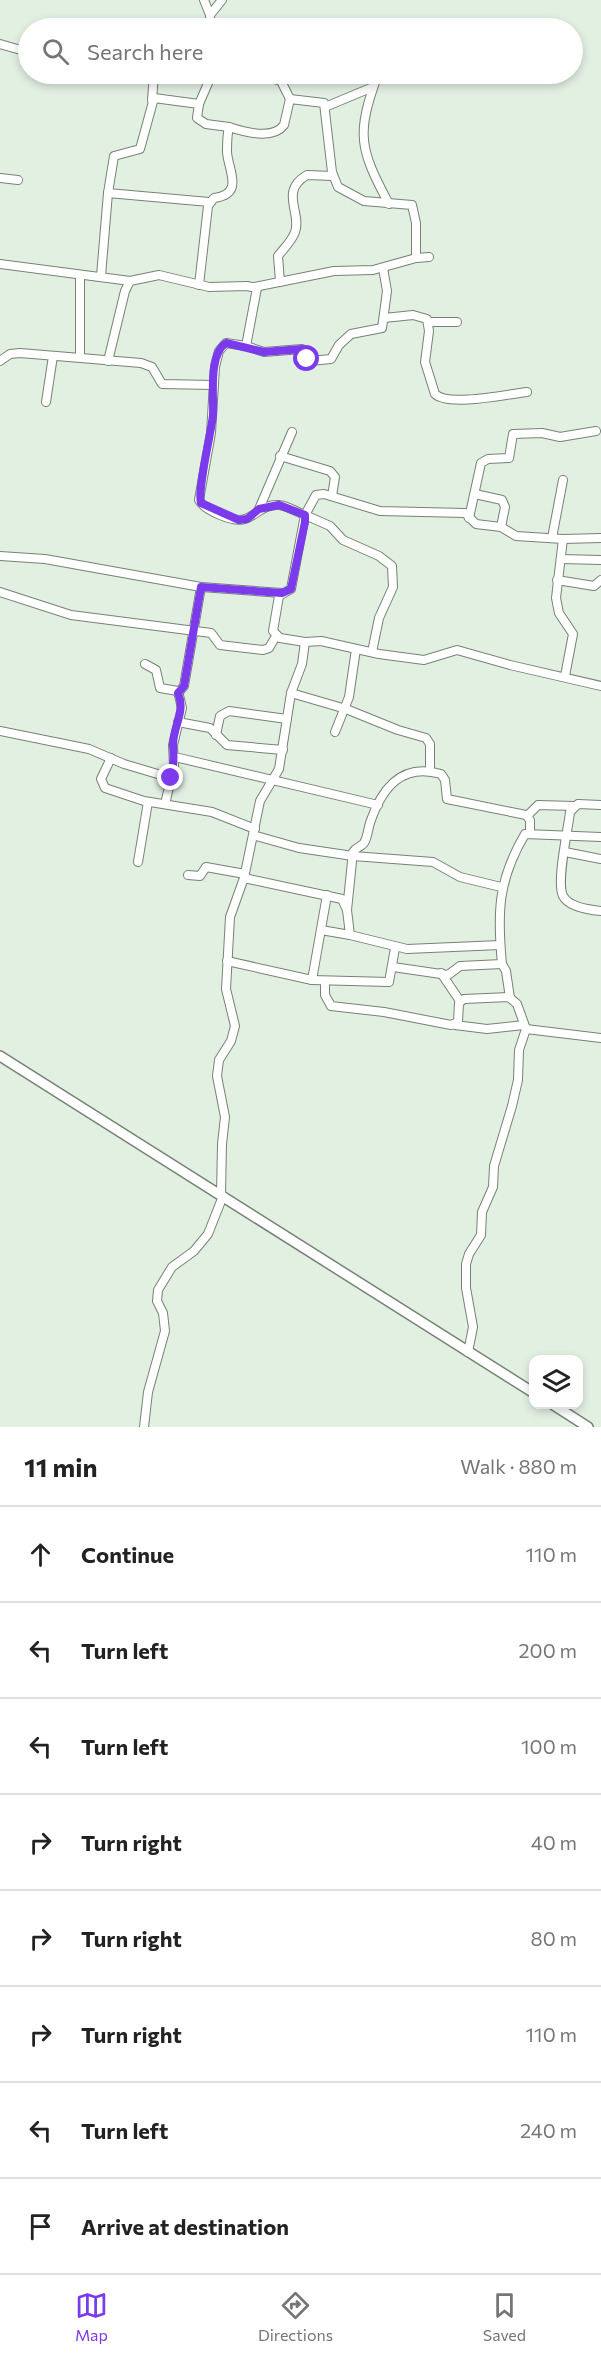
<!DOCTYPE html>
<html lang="en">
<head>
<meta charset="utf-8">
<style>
  :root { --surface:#fff; --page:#f2f2f2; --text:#222; --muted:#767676; --line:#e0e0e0; --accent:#7c3aed }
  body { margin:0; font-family:Commissioner,sans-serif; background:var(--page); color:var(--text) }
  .controls { position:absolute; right:18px; bottom:18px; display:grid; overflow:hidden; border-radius:12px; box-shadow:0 3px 9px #0003 }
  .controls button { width:54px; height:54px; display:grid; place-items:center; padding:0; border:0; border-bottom:2px solid var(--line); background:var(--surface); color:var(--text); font:30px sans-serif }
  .stop { position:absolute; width:18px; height:18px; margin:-14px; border:4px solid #7c3aed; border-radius:50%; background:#fff }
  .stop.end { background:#7c3aed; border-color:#fff; box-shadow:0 2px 6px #0008 }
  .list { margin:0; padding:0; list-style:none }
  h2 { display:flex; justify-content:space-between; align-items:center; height:78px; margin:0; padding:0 24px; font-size:26px }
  h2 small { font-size:20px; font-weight:400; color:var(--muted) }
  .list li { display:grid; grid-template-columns:39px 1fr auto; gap:18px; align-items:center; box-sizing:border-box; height:96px; padding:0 24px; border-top:2px solid var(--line) }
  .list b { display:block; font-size:22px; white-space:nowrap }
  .list em { font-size:20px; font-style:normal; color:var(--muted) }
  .icon { flex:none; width:33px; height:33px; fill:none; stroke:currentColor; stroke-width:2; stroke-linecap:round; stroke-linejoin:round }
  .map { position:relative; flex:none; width:601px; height:1427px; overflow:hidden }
  .search { position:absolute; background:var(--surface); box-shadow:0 3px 9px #0003; left:18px; right:18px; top:18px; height:66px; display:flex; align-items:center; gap:15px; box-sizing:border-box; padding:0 21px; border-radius:33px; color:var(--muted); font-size:22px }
  .sheet { height:846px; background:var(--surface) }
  nav { display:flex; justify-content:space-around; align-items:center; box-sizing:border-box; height:84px; border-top:2px solid var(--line); background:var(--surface); font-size:16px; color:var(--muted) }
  nav a { display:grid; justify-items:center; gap:3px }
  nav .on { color:var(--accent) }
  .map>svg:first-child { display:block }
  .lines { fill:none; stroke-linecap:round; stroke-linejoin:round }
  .minor-casing { stroke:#768276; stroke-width:10 }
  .major-casing { stroke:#768276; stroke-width:12 }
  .minor { stroke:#fff; stroke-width:8 }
  .major { stroke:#fff; stroke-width:9 }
  .route { stroke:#7c3aed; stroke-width:8 }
</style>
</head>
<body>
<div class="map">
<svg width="601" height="1427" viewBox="0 0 601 1427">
  <rect width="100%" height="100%" fill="#e2f0e2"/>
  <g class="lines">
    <defs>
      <g id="minor">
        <polyline points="204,0 210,15"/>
        <polyline points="210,28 210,15 222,0"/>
        <polyline points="0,44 28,52"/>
        <polyline points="258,74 281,81 290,99"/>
        <path d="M378 74C356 134 359 148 389 204"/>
        <polyline points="152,100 154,74"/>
        <polyline points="325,107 373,87"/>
        <path d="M229 127C244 132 273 140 284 125L290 99 324 103 332 172 338 187 364 201 412 205 416 223V258"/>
        <polyline points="0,178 18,180"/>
        <polyline points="108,193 209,202"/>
        <polyline points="0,264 130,281"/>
        <polyline points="80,275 80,357"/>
        <polyline points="101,276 108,193 114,156 140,149 154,98 199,104"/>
        <path d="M280 282 278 256C284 248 292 241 295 232 302 213 279 191 307 175L333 176"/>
        <path d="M199 285 208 206 214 198C245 194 228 170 227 152 227 144 227 135 229 127L206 124 197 118 199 104 212 74"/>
        <polyline points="254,287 334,271 373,270 416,258 429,257"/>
        <path d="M384 318 413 315 427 319 429 331 425 362 435 394C448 407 508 394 527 392"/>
        <polyline points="428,322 457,322"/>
        <polyline points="246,346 264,352 302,349 310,361 331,359 339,345 351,334 382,328 387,291 383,268"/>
        <polyline points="0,361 10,354 20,353 141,363 152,367 162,384 214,385"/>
        <path d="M108 361 125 291 130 281 159 275 209 287 247 286 257 288 246 346 226 343 219 351 215 367 211 433 199 500C204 510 233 523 245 519 257 515 263 504 279 505 288 506 297 512 305 515L291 589 279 596 273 631 280 638 305 642"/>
        <polyline points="46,402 53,356"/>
        <polyline points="280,456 330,471 335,477 332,496"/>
        <polyline points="475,494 502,500 505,507 501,527"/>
        <polyline points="259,509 292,432"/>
        <polyline points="469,518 481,463 488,459 509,458 513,434 542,433 560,437 596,431"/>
        <polyline points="552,538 563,480"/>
        <polyline points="563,539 601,538"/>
        <polyline points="0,556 45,559 201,587 282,593"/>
        <polyline points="561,559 601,560"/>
        <polyline points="557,580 594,586 601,580"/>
        <polyline points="0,592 71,615 211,633 220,645 263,650 269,648 276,636"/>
        <polyline points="372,652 379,618 393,587 392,566 379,556 343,540 330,526 305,515 316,495 324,494 380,511 465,513 476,524 501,527 516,536 563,539 556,598 559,613 573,634 565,676"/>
        <polyline points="145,664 156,670 160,688 178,691 182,708 173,745 174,766 165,804"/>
        <polyline points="178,693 184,686 201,587"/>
        <polyline points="291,693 346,709 398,730 426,738 430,744 430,771"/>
        <polyline points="178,722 210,728 227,745 283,750"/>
        <polyline points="0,731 89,749 124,764 171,778"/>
        <polyline points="335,732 349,697 356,649"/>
        <polyline points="216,735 220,716 229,711 287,719"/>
        <polyline points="175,757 378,805"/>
        <polyline points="111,758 101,779 105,788 144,801 212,812 255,829"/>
        <path d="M601 805 578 804 570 812C568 830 556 882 563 896 569 907 590 910 601 911"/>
        <polyline points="528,815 538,805 574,806"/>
        <polyline points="253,835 299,848 353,856 433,862 460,877 501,887"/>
        <polyline points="565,852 601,859"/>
        <polyline points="138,862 148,802"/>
        <polyline points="188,875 200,876 206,867 245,874"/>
        <polyline points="244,878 342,899 347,910 350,935 407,949 500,945"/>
        <path d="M347 910 353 852C356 847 361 847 364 843 368 837 368 827 371 820 383 786 403 763 441 774L445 780 447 799 526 815 530 820V832"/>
        <polyline points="321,930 350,935"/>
        <polyline points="227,961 312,980 327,895"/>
        <polyline points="502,964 506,971 510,998"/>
        <path d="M393 967 448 975 460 966 502 964C497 912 498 880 525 834L601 837"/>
        <polyline points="441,973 460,1001"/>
        <polyline points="312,980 389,982 395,948"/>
        <polyline points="325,982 325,995 331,1006 384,1012 451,1025 458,1022 459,1003 464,999 509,997 517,1004 526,1029 519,1050 518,1080 512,1106 494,1166 493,1187 482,1212 481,1235 469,1254 466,1264 466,1288 473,1327 468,1352"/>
        <polyline points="455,1025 487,1029 524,1025"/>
        <polyline points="526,1029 601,1038"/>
        <polyline points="221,1194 222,1144 225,1117 217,1076 219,1060 231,1041 235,1026 226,989 230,917 244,878 260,801 279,769 291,693 302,664 305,642 321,641 379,654 424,660 457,650 510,665 601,686"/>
        <polyline points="144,1427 148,1392 165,1331 163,1313 157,1301 158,1290 172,1267 194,1251 208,1234 223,1196"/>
      </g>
      <g id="major">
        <polyline points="0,1056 534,1393"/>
        <polyline points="552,1404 588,1427"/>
      </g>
    </defs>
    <use href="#minor" class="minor-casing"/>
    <use href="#major" class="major-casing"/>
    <use href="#minor" class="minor"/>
    <use href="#major" class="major"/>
  </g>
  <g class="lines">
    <path class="route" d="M171 778C174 766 174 757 173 745 173 726 186 712 178 693L184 686 201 587 282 593 291 589 305 522V515L279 505 259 509 247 519 239 520 201 503C197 490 211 434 213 415 214 396 208 355 226 343L264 352 302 349 307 359"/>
  </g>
</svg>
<div class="controls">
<button><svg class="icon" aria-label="layers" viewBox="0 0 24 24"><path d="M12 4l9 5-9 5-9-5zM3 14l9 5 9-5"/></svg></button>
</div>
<div class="stop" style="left:307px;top:359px"></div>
<div class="stop end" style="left:171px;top:778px"></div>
<div class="search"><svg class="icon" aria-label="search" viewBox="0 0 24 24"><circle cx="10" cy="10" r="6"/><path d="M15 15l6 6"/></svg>Search here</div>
</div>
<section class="sheet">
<h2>11 min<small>Walk · 880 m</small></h2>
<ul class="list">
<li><svg class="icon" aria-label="ahead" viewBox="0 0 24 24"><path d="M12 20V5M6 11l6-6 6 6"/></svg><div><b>Continue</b></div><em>110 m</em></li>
<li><svg class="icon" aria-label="left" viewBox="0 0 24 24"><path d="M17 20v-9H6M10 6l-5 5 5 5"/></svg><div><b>Turn left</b></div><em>200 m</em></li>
<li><svg class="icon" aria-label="left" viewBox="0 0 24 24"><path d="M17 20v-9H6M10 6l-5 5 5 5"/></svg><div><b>Turn left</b></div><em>100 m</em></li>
<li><svg class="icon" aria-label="right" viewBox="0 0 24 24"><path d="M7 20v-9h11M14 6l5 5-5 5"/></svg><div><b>Turn right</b></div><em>40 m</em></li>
<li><svg class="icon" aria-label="right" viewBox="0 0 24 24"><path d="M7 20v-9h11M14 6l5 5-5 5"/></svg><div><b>Turn right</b></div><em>80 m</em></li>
<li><svg class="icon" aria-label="right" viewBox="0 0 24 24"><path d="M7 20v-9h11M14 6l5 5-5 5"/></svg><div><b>Turn right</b></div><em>110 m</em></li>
<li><svg class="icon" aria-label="left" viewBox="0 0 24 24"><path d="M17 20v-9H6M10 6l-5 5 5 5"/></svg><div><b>Turn left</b></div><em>240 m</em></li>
<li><svg class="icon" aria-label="arrive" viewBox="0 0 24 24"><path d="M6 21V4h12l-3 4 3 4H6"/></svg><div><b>Arrive at destination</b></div></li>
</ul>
</section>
<nav>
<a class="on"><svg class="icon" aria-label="map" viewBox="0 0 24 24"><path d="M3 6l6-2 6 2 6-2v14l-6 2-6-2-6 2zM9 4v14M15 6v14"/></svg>Map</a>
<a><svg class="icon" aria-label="directions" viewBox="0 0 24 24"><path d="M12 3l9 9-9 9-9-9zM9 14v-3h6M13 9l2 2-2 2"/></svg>Directions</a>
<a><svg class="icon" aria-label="saved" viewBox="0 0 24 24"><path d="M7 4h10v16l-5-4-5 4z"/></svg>Saved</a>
</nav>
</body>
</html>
